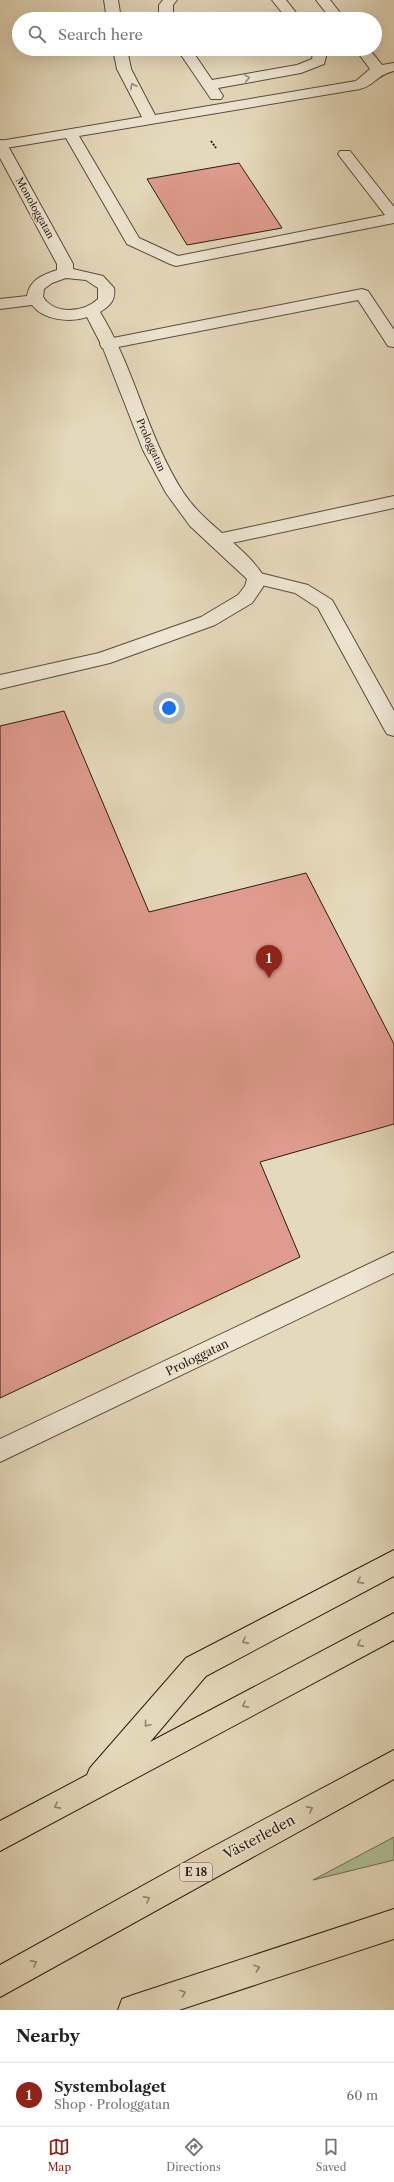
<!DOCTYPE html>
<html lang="en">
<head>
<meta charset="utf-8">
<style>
  :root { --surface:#fff; --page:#f2f2f2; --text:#222; --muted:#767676; --line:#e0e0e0; --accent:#8f2418 }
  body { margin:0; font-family:"Libre Caslon Text",serif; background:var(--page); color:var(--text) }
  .you { position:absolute; left:169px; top:708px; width:14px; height:14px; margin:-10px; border:3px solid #fff; border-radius:50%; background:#1a73e8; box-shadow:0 0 0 6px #1a73e833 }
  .badge { display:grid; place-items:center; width:26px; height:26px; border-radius:50%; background:var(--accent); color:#fff; font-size:13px; font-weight:700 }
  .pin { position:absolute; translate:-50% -33px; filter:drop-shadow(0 1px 2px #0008) }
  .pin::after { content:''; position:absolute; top:21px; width:14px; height:12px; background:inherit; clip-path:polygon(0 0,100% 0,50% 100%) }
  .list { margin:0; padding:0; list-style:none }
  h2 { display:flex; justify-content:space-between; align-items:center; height:52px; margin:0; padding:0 16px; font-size:17px }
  h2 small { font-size:13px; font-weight:400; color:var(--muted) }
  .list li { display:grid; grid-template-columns:26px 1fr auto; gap:12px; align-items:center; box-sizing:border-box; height:64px; padding:0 16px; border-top:1px solid var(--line) }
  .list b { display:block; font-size:15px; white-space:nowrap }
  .list p { margin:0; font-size:13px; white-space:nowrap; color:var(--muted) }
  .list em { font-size:13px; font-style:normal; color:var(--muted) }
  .icon { flex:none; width:22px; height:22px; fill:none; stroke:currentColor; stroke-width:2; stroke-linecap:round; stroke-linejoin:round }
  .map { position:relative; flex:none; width:394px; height:2010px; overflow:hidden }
  .search { position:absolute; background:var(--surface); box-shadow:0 4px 16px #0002; left:12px; right:12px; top:12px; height:44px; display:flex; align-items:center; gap:10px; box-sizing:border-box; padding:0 14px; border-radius:22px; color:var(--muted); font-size:15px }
  .sheet { height:116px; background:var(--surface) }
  nav { display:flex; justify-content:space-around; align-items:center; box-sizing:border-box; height:56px; border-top:1px solid var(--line); background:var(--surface); font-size:11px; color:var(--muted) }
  nav a { display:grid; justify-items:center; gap:2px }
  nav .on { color:var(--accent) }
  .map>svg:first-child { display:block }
  .green { fill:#afc094; stroke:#6c6e54 }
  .building { fill:#df9b8d; stroke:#2a1d14 }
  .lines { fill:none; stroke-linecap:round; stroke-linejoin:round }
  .service-casing { stroke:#594c3e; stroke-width:2 }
  .minor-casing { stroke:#594c3e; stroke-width:2 }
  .motorway-casing { stroke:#2a1d14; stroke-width:2 }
  .path { stroke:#2a1d14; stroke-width:2; stroke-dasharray:2 1.5; stroke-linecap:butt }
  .service { fill:#eee6d3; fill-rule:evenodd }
  .minor { fill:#eee6d3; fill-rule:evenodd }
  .motorway { fill:#e5d9bb; fill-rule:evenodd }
  .oneway { stroke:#968c7d }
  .oneway2 { stroke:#918470 }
  .labels { text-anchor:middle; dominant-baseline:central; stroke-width:3; stroke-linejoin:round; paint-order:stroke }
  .far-street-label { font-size:10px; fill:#2a1d14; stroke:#eee6d3 }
  .shield { fill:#eee6d3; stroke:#65594d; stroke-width:1 }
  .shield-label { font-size:11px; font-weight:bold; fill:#2a1d14 }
  .street-label { font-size:12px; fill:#2a1d14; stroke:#eee6d3 }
  .near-street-label { font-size:14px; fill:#2a1d14; stroke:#eee6d3 }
</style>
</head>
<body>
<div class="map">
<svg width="394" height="2010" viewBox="0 0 394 2010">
  <rect width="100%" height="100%" fill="#e5d9bb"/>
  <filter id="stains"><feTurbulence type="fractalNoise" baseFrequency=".005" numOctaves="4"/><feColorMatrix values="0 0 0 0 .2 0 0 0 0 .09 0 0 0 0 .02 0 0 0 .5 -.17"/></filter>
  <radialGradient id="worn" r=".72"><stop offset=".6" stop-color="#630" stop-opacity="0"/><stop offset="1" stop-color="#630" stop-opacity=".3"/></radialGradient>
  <polygon class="green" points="394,1837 394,1860 313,1880"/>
  <g class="building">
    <polygon points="239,163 282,228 187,245 147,179"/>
    <polygon points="64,711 149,912 306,873 394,1044 394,1124 260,1162 300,1257 0,1398 0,726"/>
  </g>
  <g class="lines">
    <defs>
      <g id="service">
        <polygon points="104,0 118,0 121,19 107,19"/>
        <polygon points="163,0 177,0 173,5 173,19 159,19 159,5"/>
        <polygon points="272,0 286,0 301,19 287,19"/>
        <polygon points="316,0 330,0 345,19 331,19"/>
        <path d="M113 49H127L131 69 155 115 356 81 370 69 355 49H369L382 65 394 63V71C376 75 374 86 360 89L79 136 139 238 178 256 385 215 338 154 340 151H350L394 207V223L176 266 170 264 127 244 66 138 0 149V141L142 117 117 69Z"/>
        <polygon points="177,49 191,49 212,80 297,65 312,59 313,53 310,49 324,49 327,53 324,64 301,73 218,88 223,96 221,99 211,99"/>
        <polygon points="362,289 368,291 394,330 394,347 388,346 358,300 108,349 102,348 100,344 102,340 108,339"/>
        <polygon points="394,496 394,508 218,546 212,544 209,540 212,536 218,534"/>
        <polygon points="256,572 308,585 332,600 394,711 394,736 387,734 384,729 318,608 295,593 249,582 247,578 249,574"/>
        <polygon points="394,1252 394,1273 0,1462 0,1439"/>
      </g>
      <path id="minor" d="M0 140 5 141 7 144 73 264V269L103 276 114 288C116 300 110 306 100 312 135 369 147 436 183 492 205 526 244 544 265 578L263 587 252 603 215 625 110 663 0 689V675L99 653 201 617 238 595 245 586 247 579 190 526 166 493 143 450 103 348 87 317C70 323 43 320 32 305L0 309V299L27 296C30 279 43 275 57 270V264L0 158ZM66 278 86 280 98 288V299C83 313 55 315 43 297L44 289 52 283Z"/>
      <g id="motorway">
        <polygon points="394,1550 394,1576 206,1676 150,1742 394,1613 394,1640 0,1851 0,1821 87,1775 90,1768 186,1658"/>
        <polygon points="394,1750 394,1779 0,1997 0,1965 207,1850"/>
        <polygon points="394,1909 394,1939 179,2010 118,2010 122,1999 133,1995"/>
      </g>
    </defs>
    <use href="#service" class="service-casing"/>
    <use href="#minor" class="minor-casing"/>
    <use href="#motorway" class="motorway-casing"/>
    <polyline class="path" points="211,141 216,148"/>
    <use href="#service" class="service"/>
    <use href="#minor" class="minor"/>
    <use href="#motorway" class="motorway"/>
  </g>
  <defs><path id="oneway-chevron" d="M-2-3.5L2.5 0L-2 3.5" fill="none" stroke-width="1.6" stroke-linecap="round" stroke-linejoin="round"/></defs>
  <g class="oneway">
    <use href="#oneway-chevron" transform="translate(247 78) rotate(-10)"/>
    <use href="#oneway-chevron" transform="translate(133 86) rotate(-117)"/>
  </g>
  <g class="oneway2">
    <use href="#oneway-chevron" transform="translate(360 1581) rotate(152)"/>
    <use href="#oneway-chevron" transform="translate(245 1641) rotate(152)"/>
    <use href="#oneway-chevron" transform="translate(360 1644) rotate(152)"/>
    <use href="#oneway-chevron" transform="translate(245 1705) rotate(152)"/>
    <use href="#oneway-chevron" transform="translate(147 1724) rotate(131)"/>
    <use href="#oneway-chevron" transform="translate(57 1806) rotate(152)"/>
    <use href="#oneway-chevron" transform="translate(310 1809) rotate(-28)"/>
    <use href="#oneway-chevron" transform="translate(147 1899) rotate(-29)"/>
    <use href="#oneway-chevron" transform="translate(34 1963) rotate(-29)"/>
    <use href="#oneway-chevron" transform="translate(257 1968) rotate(-18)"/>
    <use href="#oneway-chevron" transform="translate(183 1993) rotate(-19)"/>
  </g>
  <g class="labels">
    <g class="far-street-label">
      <text transform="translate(35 208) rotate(61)">Monologgatan</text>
      <text transform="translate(151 445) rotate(66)">Prologgatan</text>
    </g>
    <rect class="shield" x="180" y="1863" width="32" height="18" rx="3"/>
    <g class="shield-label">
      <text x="196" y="1872">E 18</text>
    </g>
    <g class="street-label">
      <text transform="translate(197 1357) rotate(-26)">Prologgatan</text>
    </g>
    <g class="near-street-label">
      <text transform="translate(259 1837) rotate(-28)">Västerleden</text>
    </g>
  </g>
  <rect width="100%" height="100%" filter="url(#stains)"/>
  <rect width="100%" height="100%" fill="url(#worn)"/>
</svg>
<div class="you"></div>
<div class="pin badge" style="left:269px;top:978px">1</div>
<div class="search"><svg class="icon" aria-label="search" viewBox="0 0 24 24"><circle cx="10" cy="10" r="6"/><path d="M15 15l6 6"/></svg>Search here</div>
</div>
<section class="sheet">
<h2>Nearby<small></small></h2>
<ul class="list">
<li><span class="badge">1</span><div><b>Systembolaget</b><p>Shop · Prologgatan</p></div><em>60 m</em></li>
</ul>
</section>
<nav>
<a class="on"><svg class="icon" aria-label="map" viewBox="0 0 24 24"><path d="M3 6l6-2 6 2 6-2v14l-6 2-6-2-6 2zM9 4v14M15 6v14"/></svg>Map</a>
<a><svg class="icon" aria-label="directions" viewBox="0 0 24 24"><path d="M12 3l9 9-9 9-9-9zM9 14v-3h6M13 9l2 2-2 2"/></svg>Directions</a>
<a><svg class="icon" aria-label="saved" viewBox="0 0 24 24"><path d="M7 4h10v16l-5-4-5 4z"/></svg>Saved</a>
</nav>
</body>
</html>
